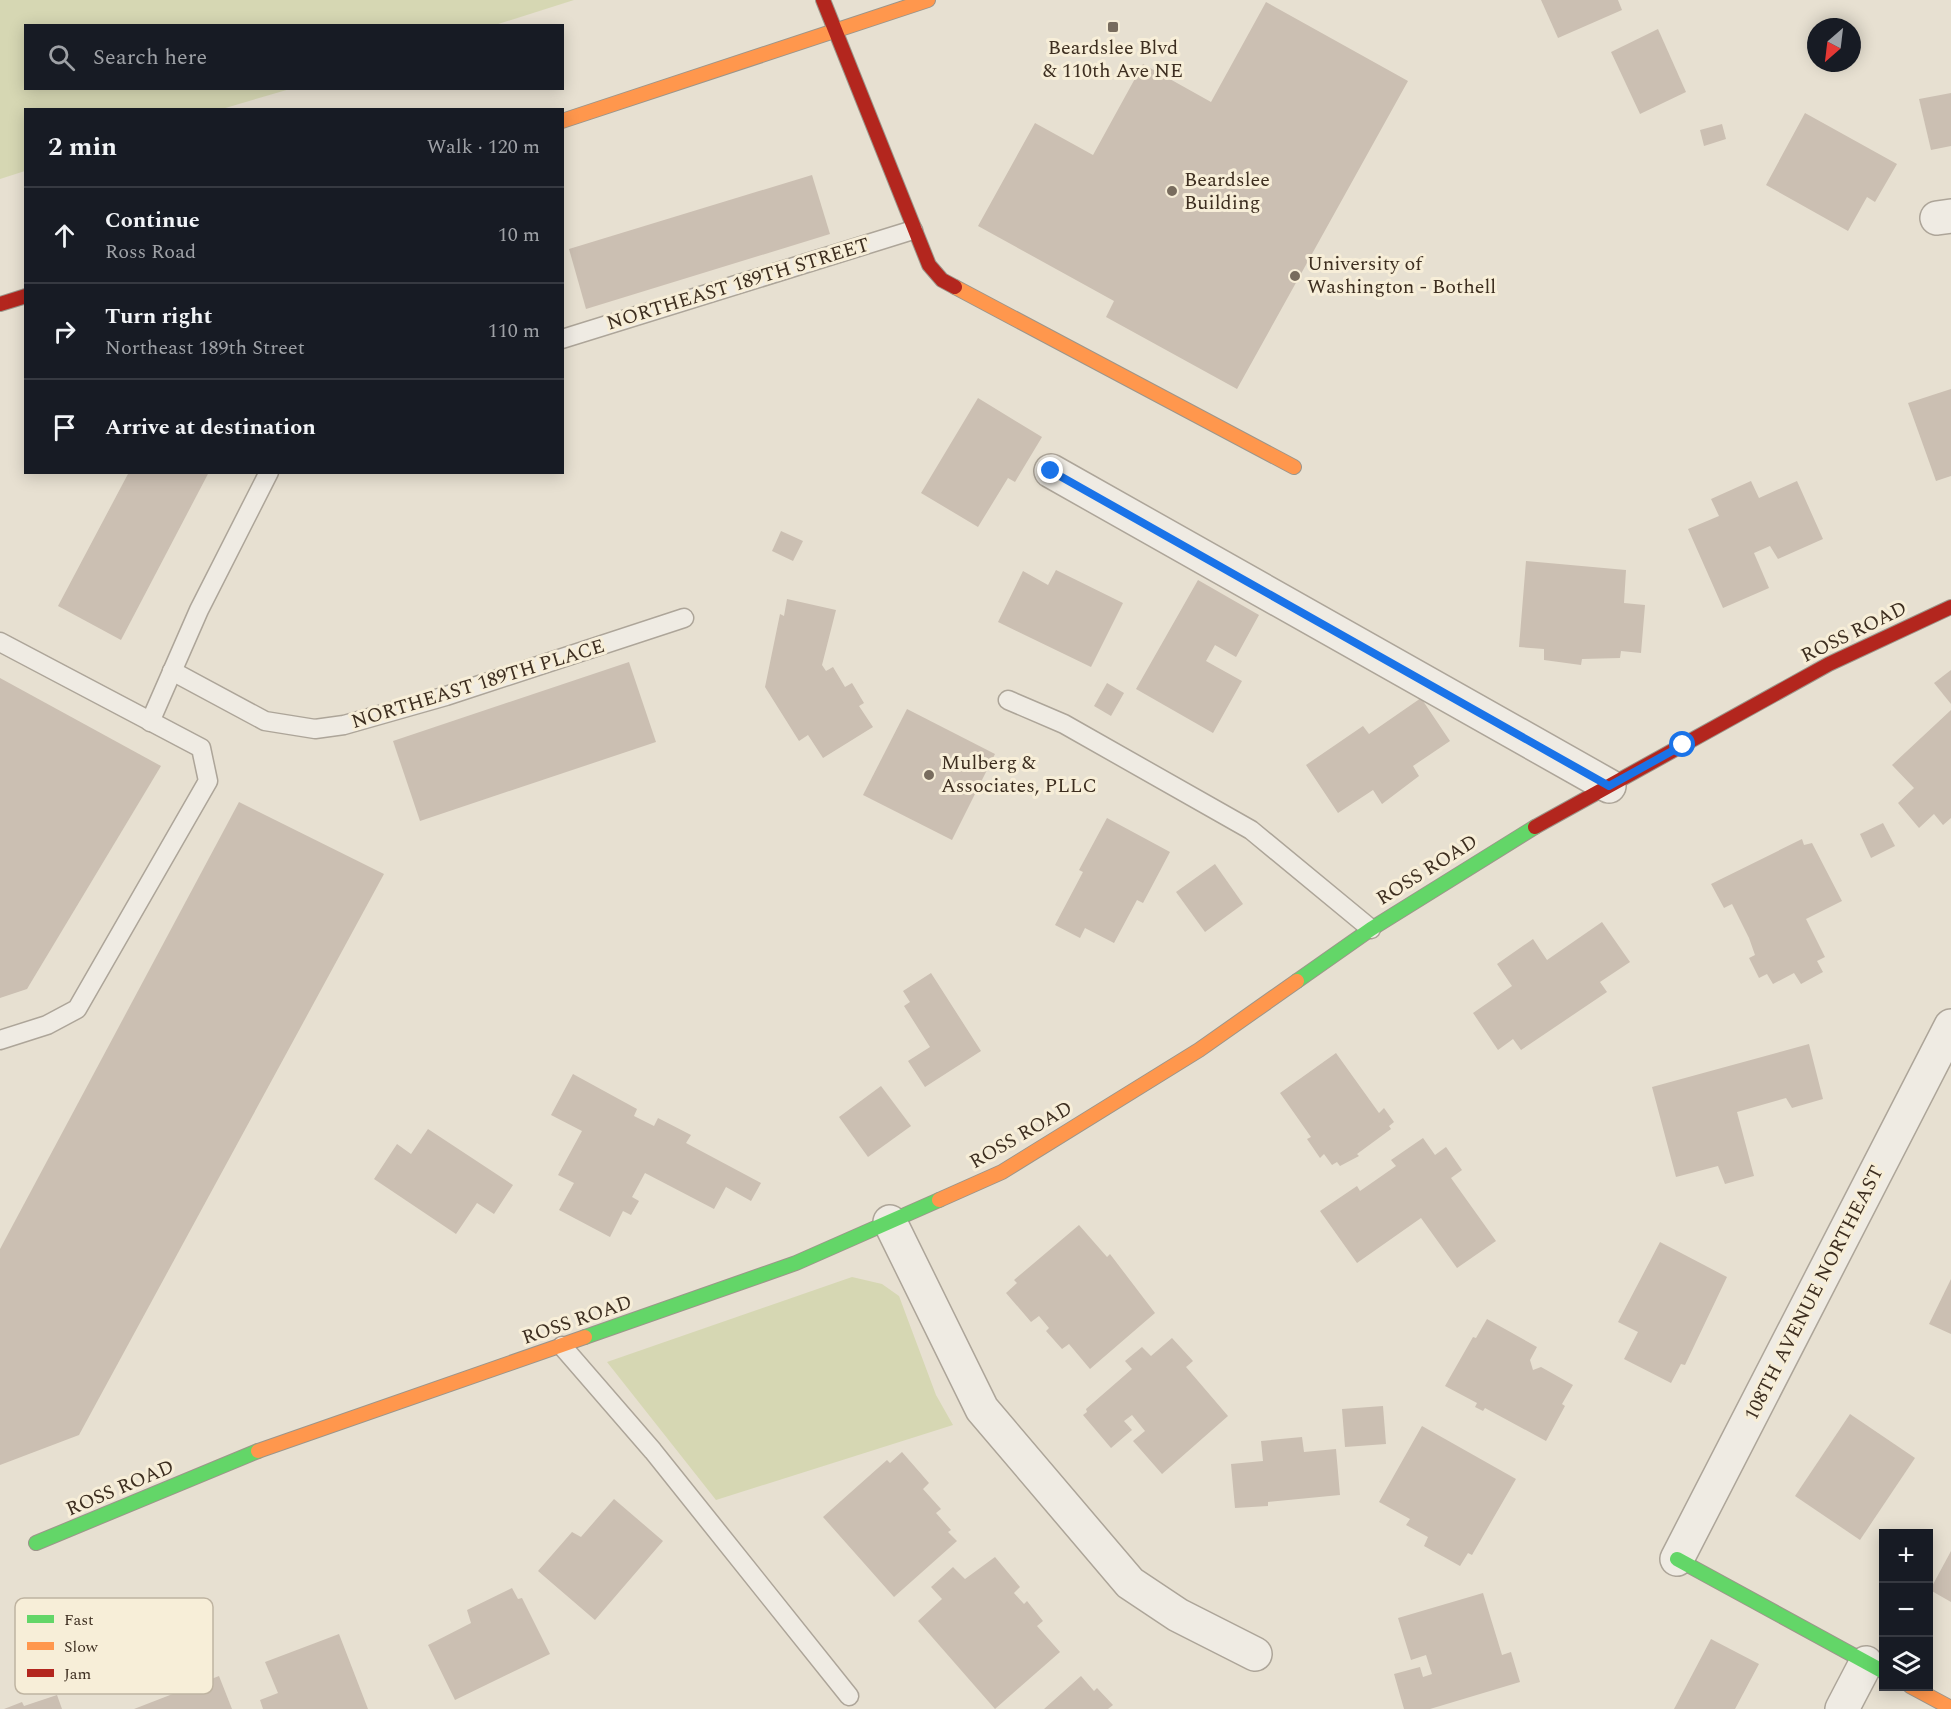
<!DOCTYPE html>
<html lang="en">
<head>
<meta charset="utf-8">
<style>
  :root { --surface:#171b24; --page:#242831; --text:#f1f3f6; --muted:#9ea1a6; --line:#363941 }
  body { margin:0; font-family:Spectral,serif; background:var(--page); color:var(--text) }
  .controls { position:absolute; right:18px; bottom:18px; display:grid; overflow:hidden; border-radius:0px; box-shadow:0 3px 15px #0003 }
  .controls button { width:54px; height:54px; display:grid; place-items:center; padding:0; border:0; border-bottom:2px solid var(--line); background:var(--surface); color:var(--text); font:30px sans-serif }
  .compass { position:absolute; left:1807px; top:18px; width:54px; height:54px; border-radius:50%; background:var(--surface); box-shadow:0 3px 15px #0003; rotate:208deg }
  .stop { position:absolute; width:18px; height:18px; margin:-14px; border:4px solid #1a73e8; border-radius:50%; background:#fff }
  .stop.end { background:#1a73e8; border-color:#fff; box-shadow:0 2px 6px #0008 }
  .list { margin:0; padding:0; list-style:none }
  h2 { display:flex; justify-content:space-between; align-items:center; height:78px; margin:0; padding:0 24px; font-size:26px }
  h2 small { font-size:20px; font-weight:400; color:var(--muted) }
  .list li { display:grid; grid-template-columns:39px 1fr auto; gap:18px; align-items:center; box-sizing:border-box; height:96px; padding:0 24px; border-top:2px solid var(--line) }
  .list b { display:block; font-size:22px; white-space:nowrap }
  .list p { margin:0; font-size:20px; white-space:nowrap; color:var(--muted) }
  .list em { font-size:20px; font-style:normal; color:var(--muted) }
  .icon { flex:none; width:33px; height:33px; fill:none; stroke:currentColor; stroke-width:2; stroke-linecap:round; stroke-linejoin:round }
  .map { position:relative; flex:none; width:1951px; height:1709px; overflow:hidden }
  .search { position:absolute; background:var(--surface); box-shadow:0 3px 15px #0003; left:24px; top:24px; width:540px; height:66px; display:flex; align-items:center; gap:15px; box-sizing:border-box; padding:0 21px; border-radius:0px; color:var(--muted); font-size:22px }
  .panel { position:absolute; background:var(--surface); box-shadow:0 3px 15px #0003; left:24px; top:108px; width:540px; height:366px; border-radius:0px }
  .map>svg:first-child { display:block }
  .green { fill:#d6d7b3 }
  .building { fill:#cbbfb2 }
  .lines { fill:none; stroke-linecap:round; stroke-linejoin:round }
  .lane-casing { stroke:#ada599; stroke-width:21 }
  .street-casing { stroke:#ada599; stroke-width:36 }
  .fast-casing { stroke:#9c958a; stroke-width:16 }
  .slow-casing { stroke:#9c958a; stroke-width:16 }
  .jam-casing { stroke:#9c958a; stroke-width:16 }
  .lane { stroke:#efebe3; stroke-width:18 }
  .street { stroke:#efebe3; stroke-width:33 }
  .fast { stroke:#63d668; stroke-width:14 }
  .slow { stroke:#ff974d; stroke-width:14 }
  .jam { stroke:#b3261e; stroke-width:14 }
  .route { stroke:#1a73e8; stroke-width:8 }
  .poi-dot { fill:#786c5e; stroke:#f7eed8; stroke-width:2 }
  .labels { text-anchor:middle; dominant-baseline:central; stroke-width:6; stroke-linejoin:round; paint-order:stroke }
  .poi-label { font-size:20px; fill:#3d2e20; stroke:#f7eed8; text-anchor:start }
  .street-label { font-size:20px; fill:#3d2e20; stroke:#f7eed8 }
  .key { fill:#f7eed8; stroke:#bfb4a1; stroke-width:1.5 }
  .key-label { font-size:16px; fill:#3d2e20 }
</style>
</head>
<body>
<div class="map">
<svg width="1951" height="1709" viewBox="0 0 1951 1709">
  <rect width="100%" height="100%" fill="#e7e0d1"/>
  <g class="green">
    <polygon points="0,0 574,0 492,26 26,26 26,88 290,89 222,109 26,110 25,171 0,179"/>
    <polygon points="852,1277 882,1284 899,1296 936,1395 953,1425 716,1500 607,1362"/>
  </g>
  <g class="building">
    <polygon points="1541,0 1618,0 1622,10 1558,38"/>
    <polygon points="1266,2 1408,81 1237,389 1106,317 1114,301 978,226 1035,123 1093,155 1143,64 1211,102"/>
    <polygon points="1658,29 1686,92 1640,114 1611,52"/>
    <polygon points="1951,93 1951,146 1931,150 1919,99"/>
    <polygon points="1805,113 1897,164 1875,202 1867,197 1848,231 1766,185"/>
    <polygon points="1722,124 1726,139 1704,146 1700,130"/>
    <polygon points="812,175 830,234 586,309 569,249"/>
    <polygon points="1951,389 1951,476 1936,481 1908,403"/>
    <polygon points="978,398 1042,437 1015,482 1008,478 978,527 921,493"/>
    <polygon points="129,472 209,472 121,640 58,606"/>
    <polygon points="1751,481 1759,498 1797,481 1823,539 1778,559 1770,546 1754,553 1769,588 1723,608 1688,529 1719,516 1711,499"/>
    <polygon points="781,531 803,541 793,561 772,551"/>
    <polygon points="1526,561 1626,570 1624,603 1645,605 1641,653 1621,651 1620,658 1582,659 1581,665 1544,660 1544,649 1519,647"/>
    <polygon points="1056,570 1123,603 1091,667 998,622 1023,571 1048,585"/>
    <polygon points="1198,580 1259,615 1236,657 1215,645 1206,661 1242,681 1213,733 1136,689"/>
    <polygon points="787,599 836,610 822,665 826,671 833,667 845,687 852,683 864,703 859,706 873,727 823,758 808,735 799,741 765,687 780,614 784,616"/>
    <polygon points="629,662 656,742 420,821 393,741"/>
    <polygon points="1951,670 1951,704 1934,683"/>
    <polygon points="0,678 161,766 27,989 0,998"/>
    <polygon points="1107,683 1124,693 1111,716 1094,706"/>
    <polygon points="1421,698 1450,741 1413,766 1419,776 1382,804 1373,790 1338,813 1306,765 1363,726 1369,734"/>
    <polygon points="907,709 995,754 952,840 863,795"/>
    <polygon points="1951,710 1951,818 1943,825 1934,814 1919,828 1898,803 1914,788 1892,765"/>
    <polygon points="239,802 384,874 79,1435 0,1465 0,1249"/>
    <polygon points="1107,818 1170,852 1143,903 1137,900 1114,943 1085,928 1080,938 1055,925 1083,872 1079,870"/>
    <polygon points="1883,823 1895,846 1871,858 1860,834"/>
    <polygon points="1802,839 1804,845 1812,843 1842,901 1806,919 1825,957 1817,961 1823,972 1801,984 1794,973 1773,984 1767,974 1759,978 1749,958 1755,955 1749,938 1732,904 1724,908 1711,884"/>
    <polygon points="1215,864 1243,904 1205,932 1176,892"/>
    <polygon points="1602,922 1630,962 1600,982 1607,992 1521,1050 1513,1039 1498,1050 1473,1013 1512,986 1497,964 1533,939 1547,960"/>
    <polygon points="931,973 981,1051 925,1087 908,1061 930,1047 904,1006 910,1002 903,991"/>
    <polygon points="1809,1044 1823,1099 1792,1108 1786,1098 1737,1112 1754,1176 1725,1184 1718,1166 1676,1177 1652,1087"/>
    <polygon points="1336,1053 1379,1113 1384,1108 1394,1122 1389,1126 1391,1129 1357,1154 1359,1156 1340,1166 1337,1162 1332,1165 1324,1154 1320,1158 1307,1139 1311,1137 1280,1093"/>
    <polygon points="573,1074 637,1109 634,1116 654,1126 658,1118 691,1135 686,1143 761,1183 751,1201 726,1187 714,1209 645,1173 632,1197 639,1201 631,1215 623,1211 610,1237 559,1210 574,1183 558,1175 582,1131 551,1115"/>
    <polygon points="881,1086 911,1126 868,1157 839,1117"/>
    <polygon points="428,1129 513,1185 494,1214 477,1203 456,1234 374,1179 397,1144 411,1154"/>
    <polygon points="1423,1138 1435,1155 1446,1147 1462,1170 1451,1178 1496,1241 1457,1268 1421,1218 1357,1263 1320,1211 1357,1186 1360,1191 1396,1166 1391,1160"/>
    <polygon points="1079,1225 1107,1257 1110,1254 1155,1313 1090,1369 1069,1344 1062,1349 1046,1331 1049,1328 1039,1316 1031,1322 1006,1293 1017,1283 1014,1280"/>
    <polygon points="1660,1242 1727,1277 1685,1365 1681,1364 1671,1383 1624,1359 1638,1332 1618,1322"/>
    <polygon points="1951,1279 1951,1334 1929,1324"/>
    <polygon points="1487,1319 1537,1347 1530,1360 1533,1370 1541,1367 1573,1385 1562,1404 1565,1406 1546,1441 1485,1408 1483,1411 1475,1407 1477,1403 1445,1386 1473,1337 1476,1338"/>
    <polygon points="1172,1338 1193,1361 1186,1367 1228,1416 1162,1474 1133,1441 1145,1431 1132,1415 1124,1421 1132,1430 1111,1448 1083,1415 1087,1412 1086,1409 1132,1369 1125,1361 1142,1347 1151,1356"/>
    <polygon points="1383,1406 1386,1444 1345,1447 1342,1409"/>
    <polygon points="1850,1414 1915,1458 1860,1540 1795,1496"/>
    <polygon points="1422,1426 1516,1479 1472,1555 1468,1553 1460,1566 1424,1546 1428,1537 1406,1525 1410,1519 1379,1502"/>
    <polygon points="1302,1437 1304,1452 1336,1449 1340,1495 1268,1502 1268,1506 1235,1508 1231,1464 1263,1461 1261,1441"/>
    <polygon points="902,1452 929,1483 923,1489 941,1509 936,1513 951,1530 948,1532 957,1541 894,1597 823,1517 887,1460 890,1463"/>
    <polygon points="614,1499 663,1541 595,1620 538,1571 572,1532 581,1537"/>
    <polygon points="1951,1551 1951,1602 1930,1590"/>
    <polygon points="995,1557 1020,1587 1014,1593 1024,1604 1027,1601 1043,1621 1037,1626 1060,1652 995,1709 918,1621 942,1599 931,1587 953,1567 965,1579"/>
    <polygon points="512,1588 518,1599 522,1598 550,1654 455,1700 428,1645 471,1623 467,1610"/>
    <polygon points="1483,1593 1502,1655 1511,1652 1520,1682 1430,1709 1404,1709 1394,1674 1420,1667 1423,1677 1432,1674 1426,1655 1411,1660 1398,1618"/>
    <polygon points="339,1634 368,1709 263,1709 260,1700 278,1693 265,1662"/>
    <polygon points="1711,1639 1759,1664 1735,1709 1674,1709"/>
    <polygon points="219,1676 232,1709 134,1709"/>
    <polygon points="1081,1676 1094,1691 1097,1688 1113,1705 1108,1709 1044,1709"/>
    <polygon points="57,1695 62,1709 4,1709 22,1702 24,1706"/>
  </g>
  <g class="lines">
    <defs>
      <g id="lane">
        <polyline points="562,339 913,230"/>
        <polyline points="0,642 201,748 208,781 77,1009 47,1025 0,1040"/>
        <polyline points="172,671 265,721 315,729 344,725 446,696 684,618"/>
        <polyline points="1008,700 1064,724 1251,830 1371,929"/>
        <polyline points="150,722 199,610 269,472"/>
        <polyline points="562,1346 653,1451 849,1696"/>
      </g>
      <g id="street">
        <polyline points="1937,218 1951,216"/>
        <polyline points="1051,471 1609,786"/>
        <polyline points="890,1222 982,1409 1130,1583 1178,1615 1255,1654"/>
        <polyline points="1677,1559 1951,1026"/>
        <polyline points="1842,1709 1866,1663"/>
      </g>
      <g id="fast">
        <polyline points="1297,981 1371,929 1535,827"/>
        <polyline points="585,1337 796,1263 939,1200"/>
        <polyline points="36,1543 258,1451"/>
        <polyline points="1677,1559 1884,1672"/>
      </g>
      <g id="slow">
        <polyline points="562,121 928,0"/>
        <polyline points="955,287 1294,467"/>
        <polyline points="939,1200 1002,1172 1199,1050 1297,981"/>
        <polyline points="258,1451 585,1337"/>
        <polyline points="1910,1686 1951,1708"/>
      </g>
      <g id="jam">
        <polyline points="823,0 929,265 942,280 955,287"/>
        <polyline points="0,304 26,296"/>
        <polyline points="1535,827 1829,664 1951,607"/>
      </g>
    </defs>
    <use href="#lane" class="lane-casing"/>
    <use href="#street" class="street-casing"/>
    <use href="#fast" class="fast-casing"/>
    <use href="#slow" class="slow-casing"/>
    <use href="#jam" class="jam-casing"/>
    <use href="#lane" class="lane"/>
    <use href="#street" class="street"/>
    <use href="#fast" class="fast"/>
    <use href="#slow" class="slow"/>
    <use href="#jam" class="jam"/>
  </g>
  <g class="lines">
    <polyline class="route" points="1051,471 1609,786 1683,745"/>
  </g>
  <g class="poi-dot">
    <rect x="1107" y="21" width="12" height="12" rx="3"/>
    <circle cx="1172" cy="191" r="6"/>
    <circle cx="1295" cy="276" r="6"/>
    <circle cx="929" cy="775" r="6"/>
  </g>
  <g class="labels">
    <g class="poi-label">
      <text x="1113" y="48" text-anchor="middle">Beardslee Blvd<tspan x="1113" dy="23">&amp; 110th Ave NE</tspan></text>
      <text x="1184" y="180">Beardslee<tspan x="1184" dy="23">Building</tspan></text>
      <text x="1307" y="264">University of<tspan x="1307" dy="23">Washington - Bothell</tspan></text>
      <text x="941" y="763">Mulberg &amp;<tspan x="941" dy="23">Associates, PLLC</tspan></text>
    </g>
    <g class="street-label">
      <text transform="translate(738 284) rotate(-17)">NORTHEAST 189TH STREET</text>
      <text transform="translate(1854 632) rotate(-26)">ROSS ROAD</text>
      <text transform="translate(478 684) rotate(-17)">NORTHEAST 189TH PLACE</text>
      <text transform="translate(1427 870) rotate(-32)">ROSS ROAD</text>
      <text transform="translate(1021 1135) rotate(-30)">ROSS ROAD</text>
      <text transform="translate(1814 1293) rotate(-63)">108TH AVENUE NORTHEAST</text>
      <text transform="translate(577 1320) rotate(-19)">ROSS ROAD</text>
      <text transform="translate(120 1488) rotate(-23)">ROSS ROAD</text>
    </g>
  </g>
  <rect x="15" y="1598" width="198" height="96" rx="9" class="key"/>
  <rect x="27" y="1615" width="27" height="8" fill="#63d668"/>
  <rect x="27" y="1642" width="27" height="8" fill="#ff974d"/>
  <rect x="27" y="1669" width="27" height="8" fill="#b3261e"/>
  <g class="key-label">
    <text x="64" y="1625">Fast</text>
    <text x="64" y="1652">Slow</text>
    <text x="64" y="1679">Jam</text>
  </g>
</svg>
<div class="controls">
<button>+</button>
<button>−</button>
<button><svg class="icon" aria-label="layers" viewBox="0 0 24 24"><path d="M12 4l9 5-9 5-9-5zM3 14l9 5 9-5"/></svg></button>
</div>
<svg class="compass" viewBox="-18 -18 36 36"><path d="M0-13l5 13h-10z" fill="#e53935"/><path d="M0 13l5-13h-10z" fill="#9ea1a6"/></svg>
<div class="stop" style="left:1683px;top:745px"></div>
<div class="stop end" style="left:1051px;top:471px"></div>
<div class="search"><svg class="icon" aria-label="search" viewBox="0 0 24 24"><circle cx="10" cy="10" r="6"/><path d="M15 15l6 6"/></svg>Search here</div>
<section class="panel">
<h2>2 min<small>Walk · 120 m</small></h2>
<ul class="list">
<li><svg class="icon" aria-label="ahead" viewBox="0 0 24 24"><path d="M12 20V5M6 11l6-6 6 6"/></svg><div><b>Continue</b><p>Ross Road</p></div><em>10 m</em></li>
<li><svg class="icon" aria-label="right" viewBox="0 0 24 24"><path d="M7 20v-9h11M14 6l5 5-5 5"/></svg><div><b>Turn right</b><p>Northeast 189th Street</p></div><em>110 m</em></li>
<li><svg class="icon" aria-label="arrive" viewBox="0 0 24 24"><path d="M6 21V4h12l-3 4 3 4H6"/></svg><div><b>Arrive at destination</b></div></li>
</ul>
</section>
</div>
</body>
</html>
